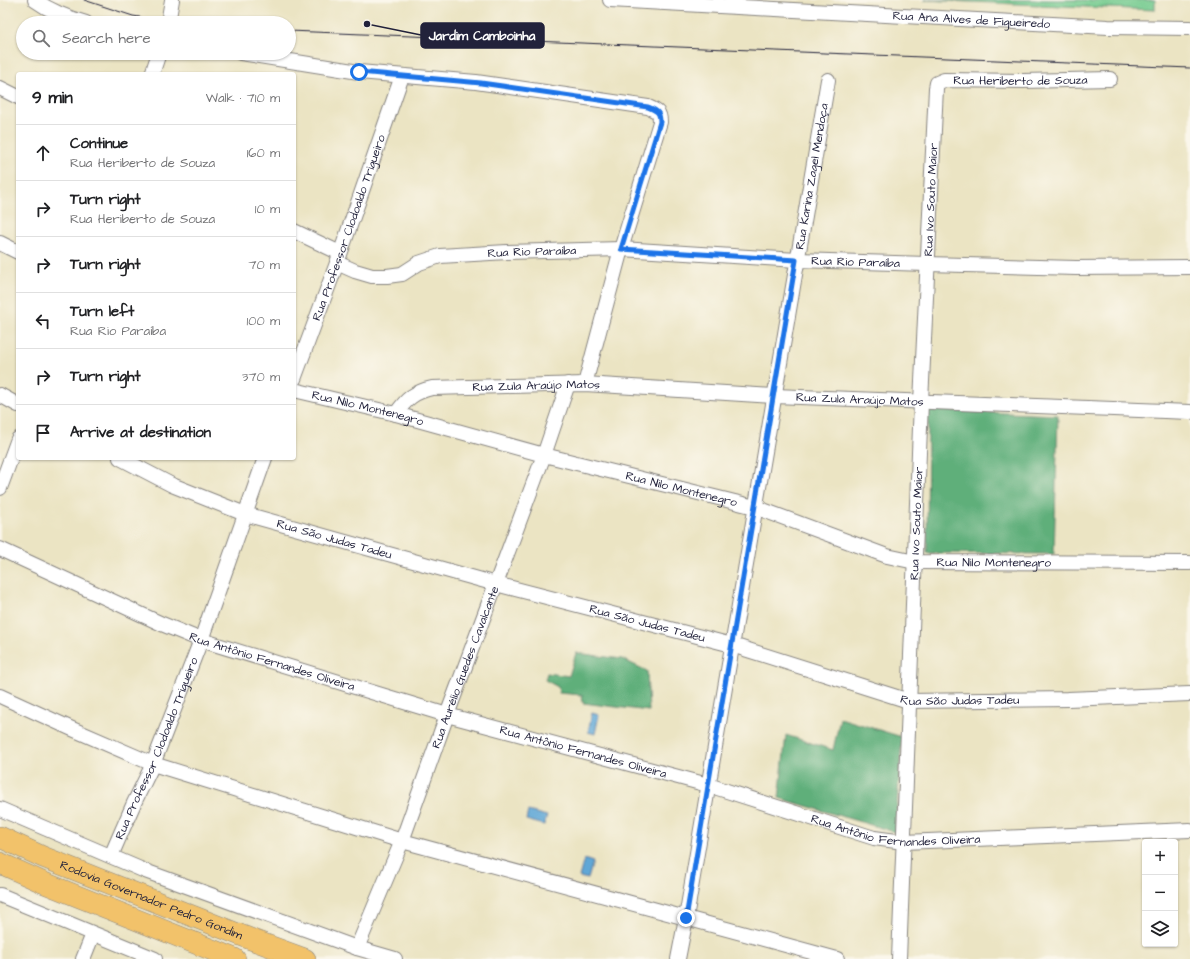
<!DOCTYPE html>
<html lang="en">
<head>
<meta charset="utf-8">
<style>
  :root { --surface:#fff; --page:#f2f2f2; --text:#202124; --muted:#757577; --line:#e0e0e0 }
  body { margin:0; font-family:"Architects Daughter",sans-serif; background:var(--page); color:var(--text) }
  .controls { position:absolute; right:12px; bottom:12px; display:grid; overflow:hidden; border-radius:4px; box-shadow:0 1px 3px #0004 }
  .controls button { width:36px; height:36px; display:grid; place-items:center; padding:0; border:0; border-bottom:1px solid var(--line); background:var(--surface); color:var(--text); font:20px sans-serif }
  .stop { position:absolute; width:12px; height:12px; margin:-9px; border:3px solid #1a73e8; border-radius:50%; background:#fff }
  .stop.end { background:#1a73e8; border-color:#fff; box-shadow:0 1px 4px #0008 }
  .list { margin:0; padding:0; list-style:none }
  h2 { display:flex; justify-content:space-between; align-items:center; height:52px; margin:0; padding:0 16px; font-size:17px }
  h2 small { font-size:13px; font-weight:400; color:var(--muted) }
  .list li { display:grid; grid-template-columns:26px 1fr auto; gap:12px; align-items:center; box-sizing:border-box; height:56px; padding:0 16px; border-top:1px solid var(--line) }
  .list b { display:block; font-size:15px; white-space:nowrap }
  .list p { margin:0; font-size:13px; white-space:nowrap; color:var(--muted) }
  .list em { font-size:13px; font-style:normal; color:var(--muted) }
  .icon { flex:none; width:22px; height:22px; fill:none; stroke:currentColor; stroke-width:2; stroke-linecap:round; stroke-linejoin:round }
  .map { position:relative; flex:none; width:1190px; height:959px; overflow:hidden }
  .search { position:absolute; background:var(--surface); box-shadow:0 1px 3px #0004; left:16px; top:16px; width:280px; height:44px; display:flex; align-items:center; gap:10px; box-sizing:border-box; padding:0 14px; border-radius:22px; color:var(--muted); font-size:15px }
  .panel { position:absolute; background:var(--surface); box-shadow:0 1px 3px #0004; left:16px; top:72px; width:280px; height:388px; border-radius:4px }
  .map>svg:first-child { display:block }
  .green { fill:#74cb8f; stroke:#4b7665 }
  .forest { fill:#5faf7a; stroke:#40685a }
  .water { fill:#60a7d6; stroke:#416488 }
  .lines { fill:none; stroke-linecap:round; stroke-linejoin:round }
  .minor-casing { stroke:#86837f; stroke-width:16 }
  .highway-casing { stroke:#86837f; stroke-width:22 }
  .minor { stroke:#fff; stroke-width:14 }
  .highway { stroke:#f2c26a; stroke-width:21 }
  .tram { stroke:#22223b; stroke-width:1 }
  .route { stroke:#1a73e8; stroke-width:5 }
  .labels { text-anchor:middle; dominant-baseline:central; stroke-width:4; stroke-linejoin:round; paint-order:stroke }
  .street-label { font-size:12px; fill:#22223b; stroke:#fbf7ec }
  .leader { fill:none; stroke:#22223b; stroke-width:1.5 }
  .callout-dot { fill:#22223b; stroke:#fbf7ec; stroke-width:1.5 }
  .callout { fill:#22223b; stroke:#22223b; stroke-width:1.5 }
  .callout-label { font-size:13px; text-anchor:middle; font-weight:bold; fill:#fff }
</style>
</head>
<body>
<div class="map">
<svg width="1190" height="959" viewBox="0 0 1190 959">
  <rect width="100%" height="100%" fill="#fbf7ec"/>
  <filter id="ink" filterUnits="userSpaceOnUse"><feTurbulence type="fractalNoise" baseFrequency=".025" numOctaves="2"/><feDisplacementMap in="SourceGraphic" scale="8" xChannelSelector="R" yChannelSelector="G"/><feConvolveMatrix kernelMatrix="1 2 1 2 8 2 1 2 1" color-interpolation-filters="sRGB"/></filter>
  <filter id="wash" filterUnits="userSpaceOnUse"><feTurbulence type="fractalNoise" baseFrequency=".012" numOctaves="4" result="noise"/><feDisplacementMap in="SourceGraphic" scale="16" xChannelSelector="R" yChannelSelector="G"/><feGaussianBlur stdDeviation="0.9" result="paint"/><feColorMatrix in="noise" values="0 0 0 0 0 0 0 0 0 0 0 0 0 0 0 0 0 1.4 0 .05"/><feComposite in="paint" operator="in"/></filter>
  <g filter="url(#wash)">
    <rect width="100%" height="100%" fill="#ebe4c3"/>
    <polygon class="green" points="924,0 1155,0 1155,10"/>
    <g class="forest">
      <polygon points="928,410 1058,415 1054,554 927,553"/>
      <polygon points="576,653 622,659 647,671 649,711 583,703 582,695 559,693 558,687 545,680 547,673 569,676"/>
      <polygon points="840,718 902,737 895,832 779,798 786,735 833,750"/>
    </g>
    <g class="water">
      <polygon points="592,713 599,715 595,734 588,732"/>
      <polygon points="528,811 547,816 544,825 526,820"/>
      <polygon points="584,859 593,862 588,879 579,877"/>
    </g>
  </g>
  <g filter="url(#ink)">
    <g class="lines">
      <defs>
        <g id="minor">
          <path d="M35 0C50 11 68 18 86 23"/>
          <path id="s1" d="M610 0 1108 27 1190 28"/>
          <polyline points="168,23 172,0"/>
          <path d="M241 53 359 72 476 82 648 107C657 111 660 112 660 122L621 249 585 384"/>
          <polyline points="152,74 159,53"/>
          <polyline points="0,88 18,97"/>
          <polyline points="294,231 340,253"/>
          <polyline points="0,243 18,252"/>
          <path id="s2" d="M337 263 355 271 372 276H387L402 274 419 263 440 256 507 252 621 249 797 260 927 264 1076 268 1190 267"/>
          <path id="s3" d="M294 379 337 263 402 76"/>
          <path id="s4" d="M294 390 396 414 544 455 755 507 887 556 915 562 1190 563"/>
          <polyline points="0,395 18,405"/>
          <path id="s5" d="M396 414C406 399 414 392 432 388L585 384 774 396 1190 412"/>
          <path id="s6" d="M120 458 172 485 245 514 496 584 732 645 909 701 1068 699 1190 694"/>
          <polyline points="0,488 18,439"/>
          <path id="s7" d="M0 549 162 624 201 640 447 715 708 785 874 838 904 842 1190 830"/>
          <polyline points="0,696 70,728 153,764 402,841 837,959"/>
          <polyline points="0,809 145,871 357,948 395,959"/>
          <path id="s8" d="M111 856 134 803 153 764 201 640 265 458"/>
          <polyline points="0,895 155,959"/>
          <path id="s9" d="M357 948 402 841 447 715 544 455 568 384"/>
          <polyline points="83,959 93,934"/>
          <path id="s10" d="M678 959 686 918 828 80"/>
          <path id="s11" d="M899 959 921 402 936 88 937 83 944 80 1023 81 1110 79"/>
        </g>
        <g id="highway">
          <path id="s12" d="M0 837 43 857 253 940 305 959"/>
          <polyline points="0,863 42,882 235,959"/>
        </g>
      </defs>
      <use href="#minor" class="minor-casing"/>
      <use href="#highway" class="highway-casing"/>
      <use href="#minor" class="minor"/>
      <use href="#highway" class="highway"/>
      <g class="tram">
        <polyline points="84,0 133,16 177,23"/>
        <polyline points="289,31 1190,68"/>
      </g>
    </g>
  </g>
  <g class="lines" filter="url(#ink)">
    <path class="route" d="M359 72 481 83 648 107C657 111 660 112 660 122L621 249 796 260 686 918"/>
  </g>
  <g class="labels">
    <g class="street-label">
      <text stroke="none"><textPath href="#s1" startOffset="362">Rua Ana Alves de Figueiredo</textPath></text>
      <text stroke="none"><textPath href="#s11" startOffset="961">Rua Heriberto de Souza</textPath></text>
      <text stroke="none"><textPath href="#s10" startOffset="794">Rua Karina Zagel Mendoça</textPath></text>
      <text stroke="none"><textPath href="#s11" startOffset="760">Rua Ivo Souto Maior</textPath></text>
      <text stroke="none"><textPath href="#s3" startOffset="161">Rua Professor Clodoaldo Trigueiro</textPath></text>
      <text stroke="none"><textPath href="#s2" startOffset="202">Rua Rio Paraíba</textPath></text>
      <text stroke="none"><textPath href="#s2" startOffset="526">Rua Rio Paraíba</textPath></text>
      <text stroke="none"><textPath href="#s5" startOffset="150">Rua Zula Araújo Matos</textPath></text>
      <text stroke="none"><textPath href="#s5" startOffset="474">Rua Zula Araújo Matos</textPath></text>
      <text stroke="none"><textPath href="#s4" startOffset="76">Rua Nilo Montenegro</textPath></text>
      <text stroke="none"><textPath href="#s4" startOffset="400">Rua Nilo Montenegro</textPath></text>
      <text stroke="none"><textPath href="#s11" startOffset="436">Rua Ivo Souto Maior</textPath></text>
      <text stroke="none"><textPath href="#s6" startOffset="230">Rua São Judas Tadeu</textPath></text>
      <text stroke="none"><textPath href="#s4" startOffset="724">Rua Nilo Montenegro</textPath></text>
      <text stroke="none"><textPath href="#s6" startOffset="554">Rua São Judas Tadeu</textPath></text>
      <text stroke="none"><textPath href="#s7" startOffset="295">Rua Antônio Fernandes Oliveira</textPath></text>
      <text stroke="none"><textPath href="#s9" startOffset="301">Rua Aurélio Guedes Cavalcante</textPath></text>
      <text stroke="none"><textPath href="#s6" startOffset="878">Rua São Judas Tadeu</textPath></text>
      <text stroke="none"><textPath href="#s8" startOffset="117">Rua Professor Clodoaldo Trigueiro</textPath></text>
      <text stroke="none"><textPath href="#s7" startOffset="619">Rua Antônio Fernandes Oliveira</textPath></text>
      <text stroke="none"><textPath href="#s7" startOffset="943">Rua Antônio Fernandes Oliveira</textPath></text>
      <text stroke="none"><textPath href="#s12" startOffset="164">Rodovia Governador Pedro Gondim</textPath></text>
    </g>
  </g>
  <path class="leader" d="M367 24L421 35"/>
  <circle class="callout-dot" cx="367" cy="24" r="4"/>
  <rect class="callout" x="421" y="23" width="123" height="25" rx="4"/>
  <g class="callout-label">
    <text x="482" y="40">Jardim Camboinha</text>
  </g>
</svg>
<div class="controls">
<button>+</button>
<button>−</button>
<button><svg class="icon" aria-label="layers" viewBox="0 0 24 24"><path d="M12 4l9 5-9 5-9-5zM3 14l9 5 9-5"/></svg></button>
</div>
<div class="stop" style="left:359px;top:72px"></div>
<div class="stop end" style="left:686px;top:918px"></div>
<div class="search"><svg class="icon" aria-label="search" viewBox="0 0 24 24"><circle cx="10" cy="10" r="6"/><path d="M15 15l6 6"/></svg>Search here</div>
<section class="panel">
<h2>9 min<small>Walk · 710 m</small></h2>
<ul class="list">
<li><svg class="icon" aria-label="ahead" viewBox="0 0 24 24"><path d="M12 20V5M6 11l6-6 6 6"/></svg><div><b>Continue</b><p>Rua Heriberto de Souza</p></div><em>160 m</em></li>
<li><svg class="icon" aria-label="right" viewBox="0 0 24 24"><path d="M7 20v-9h11M14 6l5 5-5 5"/></svg><div><b>Turn right</b><p>Rua Heriberto de Souza</p></div><em>10 m</em></li>
<li><svg class="icon" aria-label="right" viewBox="0 0 24 24"><path d="M7 20v-9h11M14 6l5 5-5 5"/></svg><div><b>Turn right</b></div><em>70 m</em></li>
<li><svg class="icon" aria-label="left" viewBox="0 0 24 24"><path d="M17 20v-9H6M10 6l-5 5 5 5"/></svg><div><b>Turn left</b><p>Rua Rio Paraíba</p></div><em>100 m</em></li>
<li><svg class="icon" aria-label="right" viewBox="0 0 24 24"><path d="M7 20v-9h11M14 6l5 5-5 5"/></svg><div><b>Turn right</b></div><em>370 m</em></li>
<li><svg class="icon" aria-label="arrive" viewBox="0 0 24 24"><path d="M6 21V4h12l-3 4 3 4H6"/></svg><div><b>Arrive at destination</b></div></li>
</ul>
</section>
</div>
</body>
</html>
